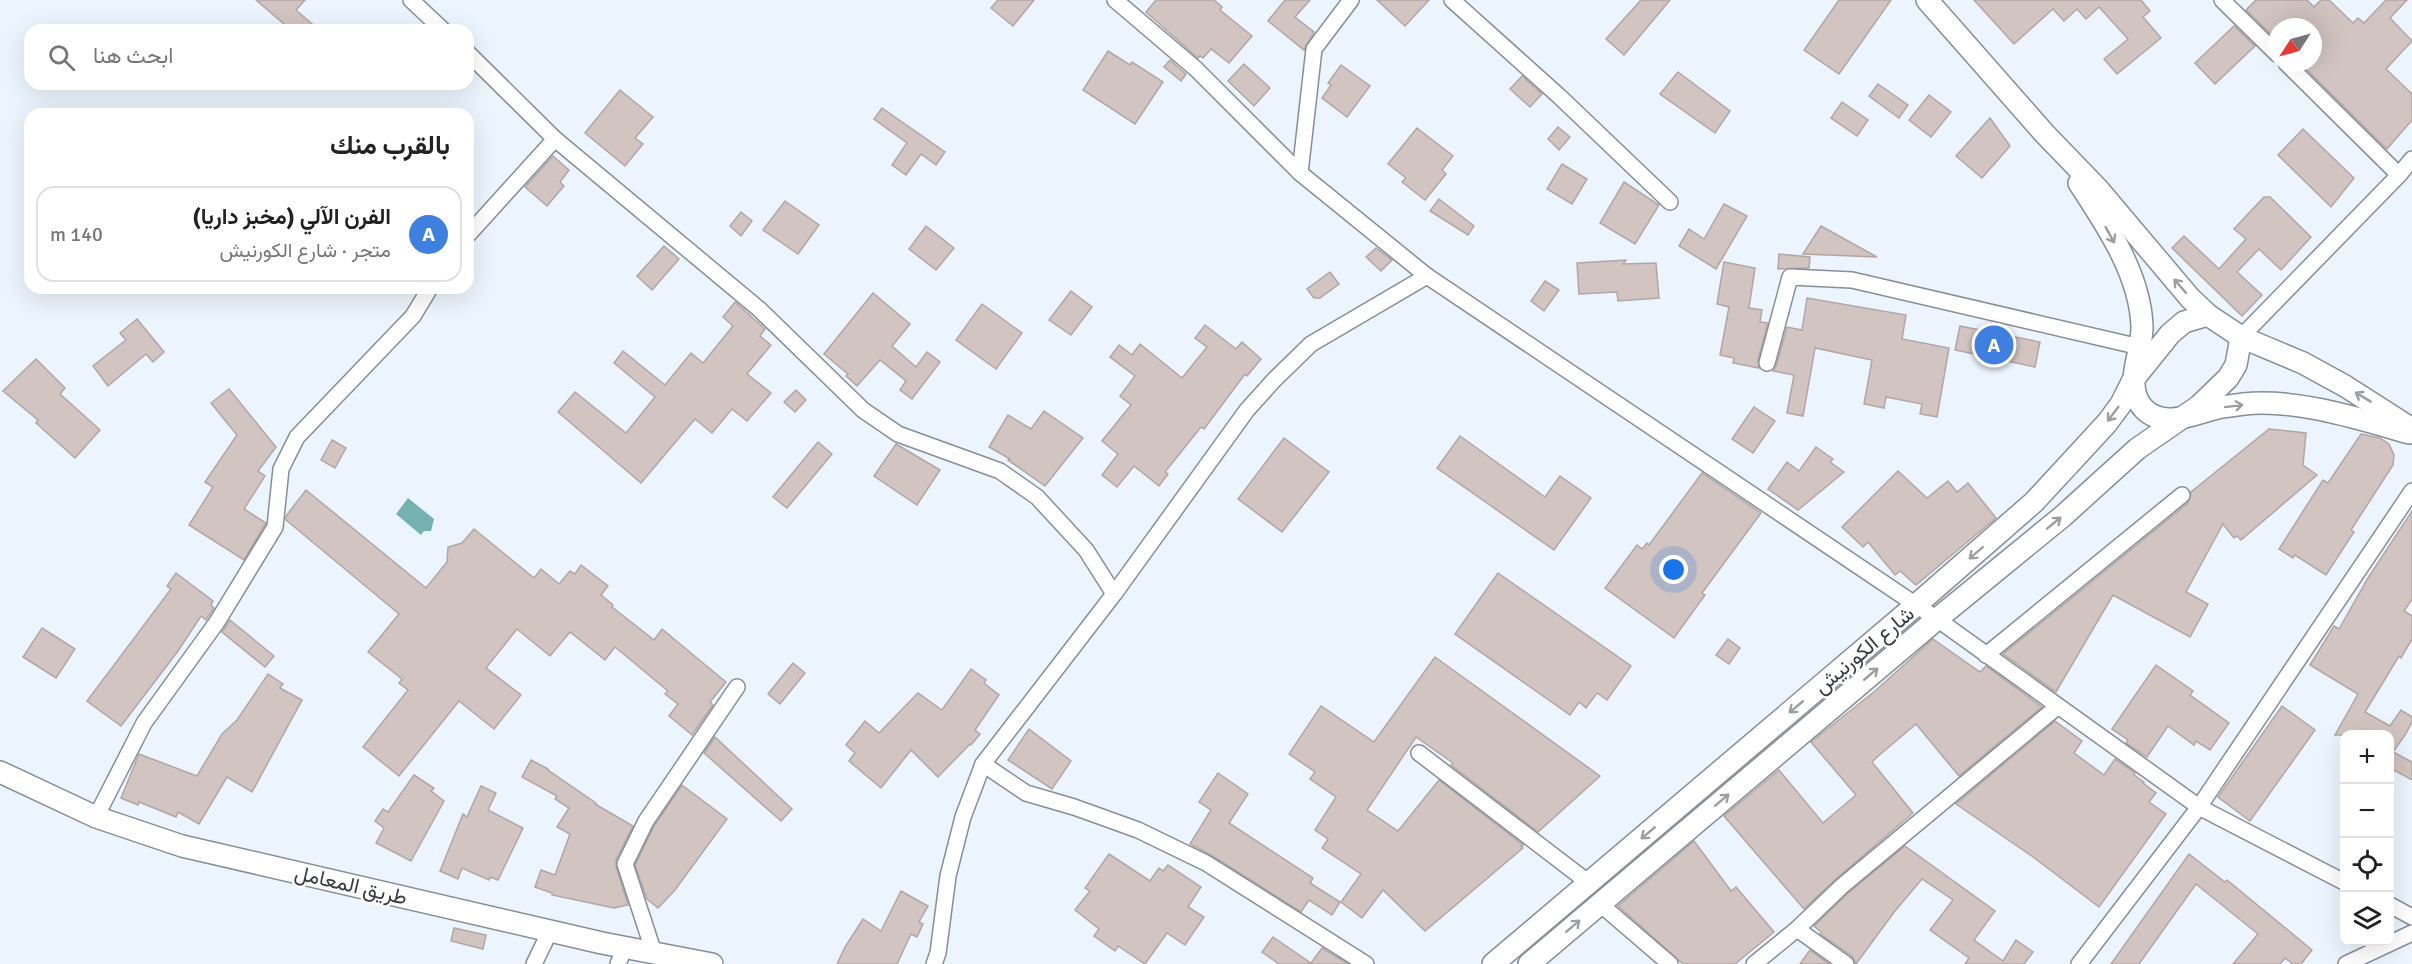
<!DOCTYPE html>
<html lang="ar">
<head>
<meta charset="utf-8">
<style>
  :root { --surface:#fff; --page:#f6f6f6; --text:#222; --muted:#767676; --line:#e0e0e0; --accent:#ea580c }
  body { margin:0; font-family:Signika,Vazirmatn,sans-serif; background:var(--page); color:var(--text); direction:rtl }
  .controls { position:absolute; right:18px; bottom:18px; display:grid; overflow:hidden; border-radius:12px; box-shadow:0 6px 24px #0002 }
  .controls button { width:54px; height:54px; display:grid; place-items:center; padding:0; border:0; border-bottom:2px solid var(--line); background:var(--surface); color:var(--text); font:30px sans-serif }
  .compass { position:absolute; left:2268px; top:18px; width:54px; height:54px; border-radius:50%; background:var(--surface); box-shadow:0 6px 24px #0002; rotate:234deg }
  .you { position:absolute; left:1674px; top:570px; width:21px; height:21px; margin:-15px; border:4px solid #fff; border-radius:50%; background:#1a73e8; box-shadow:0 0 0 9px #1a73e833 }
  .badge { display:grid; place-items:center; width:39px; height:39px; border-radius:50%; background:var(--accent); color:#fff; font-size:20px; font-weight:700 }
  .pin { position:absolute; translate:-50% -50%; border:3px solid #fff; box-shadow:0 2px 6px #0006 }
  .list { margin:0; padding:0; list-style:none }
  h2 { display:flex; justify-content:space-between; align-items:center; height:78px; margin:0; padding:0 24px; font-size:26px }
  h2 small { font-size:20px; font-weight:400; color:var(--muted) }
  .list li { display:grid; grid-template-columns:39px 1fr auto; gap:18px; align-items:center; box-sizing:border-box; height:96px; margin:0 12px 12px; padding:0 12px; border:2px solid var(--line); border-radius:18px }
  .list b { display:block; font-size:22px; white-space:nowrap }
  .list p { margin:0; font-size:20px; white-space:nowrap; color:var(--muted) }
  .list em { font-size:20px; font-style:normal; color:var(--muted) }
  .icon { flex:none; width:33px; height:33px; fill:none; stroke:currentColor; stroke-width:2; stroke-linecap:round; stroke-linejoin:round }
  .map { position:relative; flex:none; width:2412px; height:964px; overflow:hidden; direction:ltr }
  .search { position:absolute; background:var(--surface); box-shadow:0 6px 24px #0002; left:24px; top:24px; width:450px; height:66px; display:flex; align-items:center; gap:15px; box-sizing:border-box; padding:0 21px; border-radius:18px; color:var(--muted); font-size:22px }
  .panel { position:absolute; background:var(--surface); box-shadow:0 6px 24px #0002; left:24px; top:108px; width:450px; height:186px; border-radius:18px; direction:rtl }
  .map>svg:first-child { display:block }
  .water { fill:#76b1b2 }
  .building { fill:#d1c4c1; stroke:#b2a6a3; stroke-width:1.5 }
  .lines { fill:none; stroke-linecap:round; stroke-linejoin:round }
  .minor-casing { stroke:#878f96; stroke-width:18 }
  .secondary-casing { stroke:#878f96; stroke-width:24 }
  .minor { stroke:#fff; stroke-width:15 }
  .secondary { stroke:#fff; stroke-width:21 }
  .oneway { stroke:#9c9e9f }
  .labels { text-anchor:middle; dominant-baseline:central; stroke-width:5; stroke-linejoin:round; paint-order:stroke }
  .street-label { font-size:21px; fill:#383c3f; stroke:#fff }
</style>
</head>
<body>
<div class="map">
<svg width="2412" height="964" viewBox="0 0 2412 964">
  <rect width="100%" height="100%" fill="#ecf5fd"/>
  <polygon class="water" points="408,498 434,519 431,531 424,531 421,535 396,514"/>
  <g class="building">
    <polygon points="256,0 305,0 296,10 319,30 291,30"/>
    <polygon points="998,0 1034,0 1013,26 991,8"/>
    <polygon points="1156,0 1214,0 1222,7 1220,10 1252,36 1229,63 1211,49 1203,58 1200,56 1198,58 1146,12"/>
    <polygon points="1285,0 1310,0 1295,17 1314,32 1304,50 1268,21"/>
    <polygon points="1377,0 1429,0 1405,26"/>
    <polygon points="1641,0 1670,0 1624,55 1606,39"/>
    <polygon points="1839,0 1891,0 1839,74 1804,50"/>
    <polygon points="1974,0 2141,0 2150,11 2143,17 2161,38 2117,74 2104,59 2128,39 2099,7 2086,19 2077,9 2064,21 2053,9 2014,44"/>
    <polygon points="2256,0 2307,0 2314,7 2321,0 2329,0 2353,23 2358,18 2364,23 2386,0 2407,0 2390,18 2412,41 2386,69 2412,94 2412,120 2387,149 2305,68 2313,63 2313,27 2277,27 2277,40 2246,10"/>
    <polygon points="2234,26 2255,46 2215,84 2195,63"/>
    <polygon points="1108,51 1130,65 1132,62 1163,82 1135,124 1083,90"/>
    <polygon points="1170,60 1186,74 1181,81 1164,67"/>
    <polygon points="1244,64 1270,88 1254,106 1228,81"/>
    <polygon points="1341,65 1370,86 1347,117 1322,98 1331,85 1328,83"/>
    <polygon points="1678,72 1730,111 1715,133 1660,94"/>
    <polygon points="1522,76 1542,94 1530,107 1510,89"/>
    <polygon points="1878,84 1908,105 1899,118 1869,96"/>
    <polygon points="620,90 653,117 635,138 643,144 625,166 585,133"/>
    <polygon points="1929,95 1951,112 1931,137 1909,120"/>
    <polygon points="1842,102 1868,120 1857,136 1831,118"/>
    <polygon points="882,108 945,152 936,165 921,154 906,175 892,165 907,143 874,119"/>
    <polygon points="1990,118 2010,146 1982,178 1956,156"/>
    <polygon points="1558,127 1570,137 1559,150 1548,139"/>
    <polygon points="1417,128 1453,156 1442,170 1446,174 1425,200 1402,182 1406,178 1388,164"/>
    <polygon points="2303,129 2354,178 2331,207 2278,155"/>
    <polygon points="553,156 569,170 560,182 564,186 547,206 525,187"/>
    <polygon points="1562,164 1587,179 1572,204 1547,189"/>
    <polygon points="1624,182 1659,205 1635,244 1600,223"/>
    <polygon points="2264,197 2270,197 2311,237 2281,270 2259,249 2237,272 2262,295 2242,316 2172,248 2184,236 2219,269 2246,239 2234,229"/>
    <polygon points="1439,199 1474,226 1468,235 1430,211"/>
    <polygon points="785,201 819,225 798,254 763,230"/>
    <polygon points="1724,204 1747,216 1716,269 1679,246 1689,229 1704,239"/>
    <polygon points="741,212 752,221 741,236 730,226"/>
    <polygon points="926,226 954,248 936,270 909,249"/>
    <polygon points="1821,226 1877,257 1803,254"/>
    <polygon points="664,246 679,259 652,290 637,276"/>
    <polygon points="1376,248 1392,260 1381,271 1366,257"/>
    <polygon points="1779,254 1810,257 1809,268 1778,269"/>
    <polygon points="1626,260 1623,264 1656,263 1659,298 1618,301 1617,292 1579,294 1577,263"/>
    <polygon points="1724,262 1755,268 1749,308 1762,310 1760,322 1768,323 1758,360 1759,368 1733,363 1734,358 1720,355 1729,307 1717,304"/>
    <polygon points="1330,272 1339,284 1320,298 1314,298 1307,289"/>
    <polygon points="1545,281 1559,290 1544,311 1531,301"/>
    <polygon points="1071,291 1092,307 1071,335 1049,320"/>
    <polygon points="873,293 910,324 892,346 916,367 927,352 940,362 912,399 900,390 906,381 880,360 857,386 846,376 848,374 824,354"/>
    <polygon points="1807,298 1906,315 1902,339 1949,348 1937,417 1920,414 1922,404 1886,397 1884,408 1864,404 1872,360 1815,348 1803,416 1787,413 1794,375 1773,371 1776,366 1787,327 1802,330"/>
    <polygon points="735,302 765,329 760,336 771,345 747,374 771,393 747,421 732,409 712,433 695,419 641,483 558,412 575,392 626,433 655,397 614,363 623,351 665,385 691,353 703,363 733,326 723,317"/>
    <polygon points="982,304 1022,333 996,369 956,340"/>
    <polygon points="137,319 164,352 153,362 146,354 108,386 93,366 126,340 120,333"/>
    <polygon points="1205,325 1236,349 1242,342 1261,359 1247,376 1245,374 1204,429 1201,427 1165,472 1168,474 1159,486 1134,466 1117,487 1102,475 1118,454 1102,441 1131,405 1120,396 1135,376 1110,357 1119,345 1132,355 1140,344 1182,378 1207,347 1195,338"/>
    <polygon points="1960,326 2040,342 2035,367 1955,350"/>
    <polygon points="36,359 65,388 60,394 100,430 75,458 36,423 38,420 3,391"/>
    <polygon points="229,389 276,447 258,471 265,476 244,509 266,523 244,560 189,525 213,487 205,482 237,435 211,403"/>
    <polygon points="796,390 806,400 795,412 784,402"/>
    <polygon points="1754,407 1775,421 1753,453 1732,439"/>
    <polygon points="1044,411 1083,438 1045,486 1008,460 1010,459 989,447 1008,415 1031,429"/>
    <polygon points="2269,429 2306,433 2303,465 2317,475 2241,540 2237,536 2234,538 2223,524 2186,592 2208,604 2190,637 2113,595 2056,692 2003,654 2188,503 2191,492"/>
    <polygon points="2361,434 2380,438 2389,444 2394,455 2393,465 2351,530 2354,532 2326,575 2295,555 2293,558 2279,549 2323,480 2328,483"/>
    <polygon points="1460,436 1545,497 1560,476 1591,498 1554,550 1437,468"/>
    <polygon points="1284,438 1329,472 1282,532 1238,499"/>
    <polygon points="332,440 346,448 335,468 321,460"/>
    <polygon points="818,442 832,454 787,508 773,497"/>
    <polygon points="896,444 940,470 917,505 874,476"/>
    <polygon points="1816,447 1833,459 1830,462 1844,472 1798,510 1768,489 1787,462 1799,471"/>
    <polygon points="1898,471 1927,498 1948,481 1957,492 1968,483 1996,518 1916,585 1900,571 1895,575 1868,542 1863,547 1842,527"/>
    <polygon points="1702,473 1761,513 1702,593 1705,595 1674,638 1605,588 1637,545 1642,549 1647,543 1649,545"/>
    <polygon points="306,490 426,588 447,562 448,547 462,543 474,529 534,578 541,569 559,584 570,571 575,574 581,565 608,586 601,595 613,605 612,607 654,640 662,629 726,682 710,702 713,705 692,735 669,716 678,704 665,694 668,691 615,647 605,660 570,632 550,656 517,629 486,668 521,695 494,729 459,701 399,776 363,747 408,690 399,683 402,679 368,652 399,614 286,520 286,516"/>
    <polygon points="2412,511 2412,599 2404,611 2412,616 2412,639 2401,658 2399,656 2365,712 2390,726 2401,710 2412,717 2412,722 2405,735 2393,752 2412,762 2412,780 2390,768 2390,735 2335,735 2358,694 2310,665 2334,626 2339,629 2368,578"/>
    <polygon points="176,573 213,601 211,605 214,608 206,620 201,616 178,651 121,726 87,701 171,589 167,586"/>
    <polygon points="1498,573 1631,666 1607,700 1597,693 1586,708 1579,702 1570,715 1455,634"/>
    <polygon points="230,620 274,656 265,667 222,632"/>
    <polygon points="42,628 75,649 56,678 23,657"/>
    <polygon points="1728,639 1740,648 1729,664 1716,655"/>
    <polygon points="1933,639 1980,672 1986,666 2042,707 1959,776 1916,724 1876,758 1872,762 1913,813 1836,879 1804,909 1724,816 1779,770 1823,823 1856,795 1811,742 1875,691"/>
    <polygon points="1435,657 1600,776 1538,832 1451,765 1453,763 1416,737 1367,810 1398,831 1439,780 1523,845 1521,846 1523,848 1425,931 1383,890 1362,918 1341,902 1361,874 1322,848 1328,839 1315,830 1336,797 1310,779 1315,772 1289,754 1321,706 1374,742"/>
    <polygon points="793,663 805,673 780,704 768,694"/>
    <polygon points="2156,665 2193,691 2190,695 2229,723 2210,750 2196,741 2194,745 2168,726 2147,757 2126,743 2128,740 2112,729"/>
    <polygon points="971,669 986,680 984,683 999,695 975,730 980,734 971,745 970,744 938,777 911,750 881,788 849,761 855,753 846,745 865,721 879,733 918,693 942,710"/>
    <polygon points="268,674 283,684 280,688 302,700 252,792 227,777 199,824 178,812 176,817 139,802 138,805 121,798 139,754 197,776 222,734 237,720"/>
    <polygon points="2282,706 2315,730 2250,821 2218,797"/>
    <polygon points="2055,721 2082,741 2074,753 2104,775 2115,759 2135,773 2134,775 2144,782 2143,783 2156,793 2149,802 2166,814 2099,907 2033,857 1956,804"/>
    <polygon points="1029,729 1071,761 1052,789 1008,760"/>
    <polygon points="715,737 792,809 781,821 704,753"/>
    <polygon points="531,760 548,769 548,770 596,803 595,804 633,826 616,860 616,866 628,905 614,908 552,895 552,893 535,887 541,870 555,875 570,834 557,827 569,808 555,799 557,796 522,777"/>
    <polygon points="1218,773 1248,794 1229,823 1313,878 1310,883 1340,902 1332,915 1309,900 1301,912 1211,855 1190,844 1211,810 1199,802"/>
    <polygon points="414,775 434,788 431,791 444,801 411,861 376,843 384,828 375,821 383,809 388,812"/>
    <polygon points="682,785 727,819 675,890 658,908 647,899 635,865 654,826"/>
    <polygon points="481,786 496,793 488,810 523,828 498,880 490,877 489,880 462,868 458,879 440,871 463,814 467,817"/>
    <polygon points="1694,841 1731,891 1736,887 1774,932 1735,964 1683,964 1618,906"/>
    <polygon points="1905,846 1995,911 1974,940 2003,961 2016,940 2033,952 2024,964 1965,964 1969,958 1930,930 1953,900 1922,879 1895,911 1856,964 1852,956 1820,934 1821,932 1814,926 1848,893"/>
    <polygon points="1109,854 1150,881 1159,868 1163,871 1168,865 1201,887 1188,907 1204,917 1185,945 1167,933 1145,964 1118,946 1115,951 1094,936 1099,929 1075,910 1090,891 1085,888"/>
    <polygon points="2189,854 2225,882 2227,880 2312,950 2301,964 2293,964 2285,958 2280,964 2233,964 2258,934 2196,884 2139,964 2111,964"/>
    <polygon points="901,891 928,906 919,922 923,924 917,937 911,934 897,964 837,964 845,947 863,919 881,931"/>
    <polygon points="454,928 486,935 483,949 451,941"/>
    <polygon points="1273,937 1311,963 1322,948 1348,964 1279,964 1262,952"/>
    <polygon points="1810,950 1829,964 1800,964"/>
  </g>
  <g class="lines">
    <defs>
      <g id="minor">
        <polyline points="411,0 443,30"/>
        <polyline points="1115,0 1196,69 1300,173"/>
        <polyline points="1351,0 1314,49 1300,173 1427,276"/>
        <polyline points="1452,0 1560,97 1670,202"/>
        <polyline points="2222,0 2277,54"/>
        <polyline points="468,53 555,139 759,309 863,410 898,434 1000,471 1037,497 1086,550 1114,594"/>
        <polyline points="2286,63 2399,175"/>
        <polyline points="468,235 555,139"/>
        <polyline points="2241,337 2399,175 2412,159"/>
        <polyline points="1767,363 1790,277 1852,280 2140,347"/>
        <polyline points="1986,655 2182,495"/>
        <polyline points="1419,753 1589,883"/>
        <polyline points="983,764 1026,793 1074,807 1138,830 1206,863 1366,964"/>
        <polyline points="96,817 144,723 217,622 275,527 281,469 297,437 413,316 430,288"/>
        <polyline points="1599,903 1670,964"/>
        <polyline points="2390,905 2412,917"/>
        <polyline points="1797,929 1846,964"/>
        <polyline points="654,953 625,864 646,821 737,687"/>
        <polyline points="534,964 550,931"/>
        <polyline points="618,964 625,947"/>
        <polyline points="934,964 938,953 948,876 963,817 983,764 1114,594 1247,410 1275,379 1311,344 1427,276 1937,619 2199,807 2344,882"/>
        <polyline points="1754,964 1797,929 1842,886 2057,707"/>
        <polyline points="2079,964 2199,807 2412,491"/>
        <polyline points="2346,964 2412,933"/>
      </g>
      <g id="secondary">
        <polyline points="1927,0 2044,133 2098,189 2190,298 2208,315 2241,337 2303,363 2345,386 2412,429"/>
        <path d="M2079 183C2107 226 2140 274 2142 326 2143 353 2122 386 2144 409 2165 430 2197 412 2222 407 2229 406 2237 405 2244 404 2295 398 2360 419 2409 433"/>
        <polyline points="0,772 96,817 182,846 602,943 712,964"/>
        <polyline points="1493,964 1916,605 2034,502 2107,423 2121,404 2133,380 2170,334 2184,322 2208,315"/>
        <polyline points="1529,964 1937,619 2063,516 2137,449 2199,406 2228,378 2236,365 2241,337"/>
      </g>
    </defs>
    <use href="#minor" class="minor-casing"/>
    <use href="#secondary" class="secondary-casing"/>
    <use href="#minor" class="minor"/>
    <use href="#secondary" class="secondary"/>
  </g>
  <defs><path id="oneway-shaft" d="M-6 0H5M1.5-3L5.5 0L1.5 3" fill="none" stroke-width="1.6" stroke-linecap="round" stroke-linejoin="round" transform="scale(1.5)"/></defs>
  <g class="oneway">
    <use href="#oneway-shaft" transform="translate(2110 235) rotate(61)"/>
    <use href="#oneway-shaft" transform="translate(2180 286) rotate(-131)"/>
    <use href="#oneway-shaft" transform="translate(2363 397) rotate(-149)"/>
    <use href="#oneway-shaft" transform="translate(2234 406) rotate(-7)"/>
    <use href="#oneway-shaft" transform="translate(2113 414) rotate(127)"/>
    <use href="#oneway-shaft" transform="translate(2054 523) rotate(-39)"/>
    <use href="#oneway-shaft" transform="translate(1976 553) rotate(139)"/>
    <use href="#oneway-shaft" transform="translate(1871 674) rotate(-40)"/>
    <use href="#oneway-shaft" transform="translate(1796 707) rotate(140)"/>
    <use href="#oneway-shaft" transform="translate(1722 800) rotate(-40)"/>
    <use href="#oneway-shaft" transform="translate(1648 833) rotate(140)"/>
    <use href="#oneway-shaft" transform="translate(1573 926) rotate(-41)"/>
  </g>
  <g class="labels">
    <g class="street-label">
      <text transform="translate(1864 650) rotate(-40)">شارع الكورنيش</text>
      <text transform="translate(351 885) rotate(13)">طريق المعامل</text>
    </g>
  </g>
</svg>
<div class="controls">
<button>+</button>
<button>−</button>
<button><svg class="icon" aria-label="locate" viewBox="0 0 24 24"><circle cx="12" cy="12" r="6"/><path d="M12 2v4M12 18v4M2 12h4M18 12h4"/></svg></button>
<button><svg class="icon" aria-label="layers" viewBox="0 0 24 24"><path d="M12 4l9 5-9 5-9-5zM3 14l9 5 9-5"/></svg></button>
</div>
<svg class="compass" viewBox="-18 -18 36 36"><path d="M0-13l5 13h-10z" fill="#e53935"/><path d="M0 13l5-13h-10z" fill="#767676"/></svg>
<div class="you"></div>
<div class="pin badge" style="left:1994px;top:345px;background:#3f7fe0">A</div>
<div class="search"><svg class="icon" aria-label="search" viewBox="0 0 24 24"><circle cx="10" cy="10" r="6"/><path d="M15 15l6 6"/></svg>ابحث هنا</div>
<section class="panel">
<h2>بالقرب منك<small></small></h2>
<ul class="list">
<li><span class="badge" style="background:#3f7fe0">A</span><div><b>الفرن الآلي (مخبز داريا)</b><p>متجر · شارع الكورنيش</p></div><em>140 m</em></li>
</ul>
</section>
</div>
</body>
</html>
